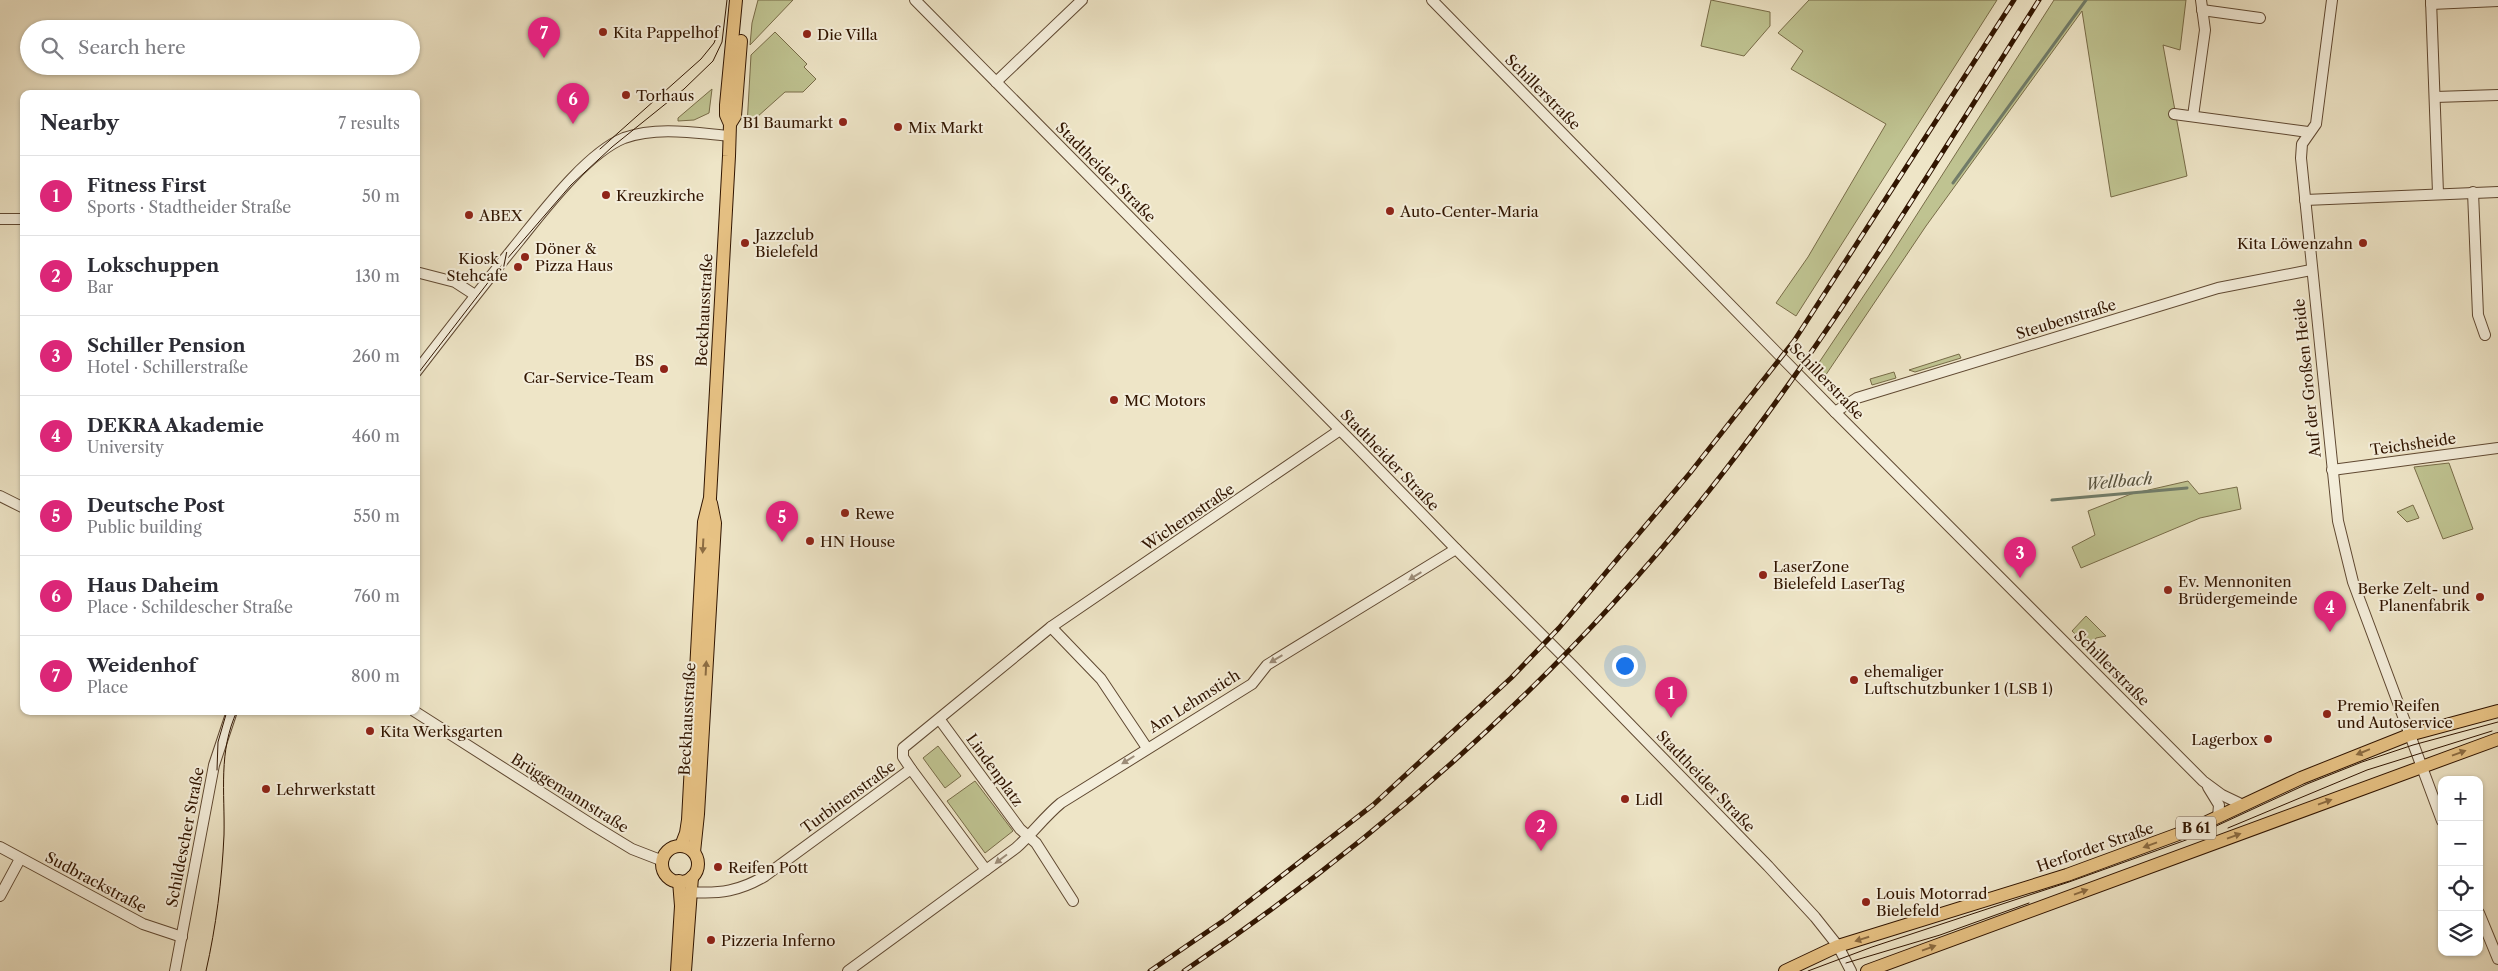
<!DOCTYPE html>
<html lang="en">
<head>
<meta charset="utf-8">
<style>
  :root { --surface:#fff; --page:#f7f7f7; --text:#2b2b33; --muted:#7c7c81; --line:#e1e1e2; --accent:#db2777 }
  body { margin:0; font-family:"Libre Caslon Text",serif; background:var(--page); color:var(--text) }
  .controls { position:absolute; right:15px; bottom:15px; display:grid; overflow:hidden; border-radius:10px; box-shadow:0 1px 4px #0004 }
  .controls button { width:45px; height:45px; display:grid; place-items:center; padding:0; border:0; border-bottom:1px solid var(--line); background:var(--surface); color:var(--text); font:25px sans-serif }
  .you { position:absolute; left:1624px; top:665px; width:18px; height:18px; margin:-12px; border:4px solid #fff; border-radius:50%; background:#1a73e8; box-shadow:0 0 0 8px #1a73e833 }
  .badge { display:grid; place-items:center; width:32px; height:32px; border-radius:50%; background:var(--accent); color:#fff; font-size:16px; font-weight:700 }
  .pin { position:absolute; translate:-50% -41px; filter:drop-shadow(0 1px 2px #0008) }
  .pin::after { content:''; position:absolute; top:26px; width:18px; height:15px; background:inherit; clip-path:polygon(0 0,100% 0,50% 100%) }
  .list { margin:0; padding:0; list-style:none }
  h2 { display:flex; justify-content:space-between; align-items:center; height:65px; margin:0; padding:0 20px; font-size:21px }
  h2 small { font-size:16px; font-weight:400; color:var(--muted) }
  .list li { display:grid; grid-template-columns:32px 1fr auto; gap:15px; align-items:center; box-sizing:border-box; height:80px; padding:0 20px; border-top:1px solid var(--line) }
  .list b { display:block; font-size:19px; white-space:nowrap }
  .list p { margin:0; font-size:16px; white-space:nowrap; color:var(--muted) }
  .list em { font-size:16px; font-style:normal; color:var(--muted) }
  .icon { flex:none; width:28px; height:28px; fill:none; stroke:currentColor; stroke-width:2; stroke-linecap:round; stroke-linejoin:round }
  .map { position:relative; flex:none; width:2498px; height:971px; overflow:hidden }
  .search { position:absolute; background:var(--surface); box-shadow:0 1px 4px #0004; left:20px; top:20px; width:400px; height:55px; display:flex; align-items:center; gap:12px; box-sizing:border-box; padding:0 18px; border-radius:28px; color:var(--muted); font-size:19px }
  .panel { position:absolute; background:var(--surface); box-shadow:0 1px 4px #0004; left:20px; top:90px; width:400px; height:625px; border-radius:10px }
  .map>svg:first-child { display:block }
  .green { fill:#bfc391; stroke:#786c48 }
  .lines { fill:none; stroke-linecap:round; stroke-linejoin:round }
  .stream { stroke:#717c69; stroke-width:3 }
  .minor-casing { stroke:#604932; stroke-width:12 }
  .major-casing { stroke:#311500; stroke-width:14 }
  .minor { stroke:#f4eedb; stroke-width:10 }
  .major { stroke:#e7c284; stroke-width:12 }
  .tram { stroke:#311500; stroke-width:1 }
  .rail-casing { stroke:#311500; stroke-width:5 }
  .rail { stroke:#f4eedb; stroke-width:3; stroke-dasharray:9; stroke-linecap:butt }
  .oneway { fill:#8c6c42 }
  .oneway2 { fill:#9c8c78 }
  .poi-dot { fill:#8f2418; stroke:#f4eedb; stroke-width:2 }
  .labels { text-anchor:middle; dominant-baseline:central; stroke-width:4; stroke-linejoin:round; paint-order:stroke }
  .shield { fill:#f4eedb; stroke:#6c5642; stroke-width:1 }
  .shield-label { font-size:14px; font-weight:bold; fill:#311500 }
  .poi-label { font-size:15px; fill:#311500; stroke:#f4eedb; text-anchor:start }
  .street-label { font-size:15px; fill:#311500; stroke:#f4eedb }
  .water-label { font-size:16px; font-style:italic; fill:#56513d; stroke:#f4eedb }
</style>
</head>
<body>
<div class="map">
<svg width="2498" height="971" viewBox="0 0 2498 971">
  <rect width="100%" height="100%" fill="#eee5c7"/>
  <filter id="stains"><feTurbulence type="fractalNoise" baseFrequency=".004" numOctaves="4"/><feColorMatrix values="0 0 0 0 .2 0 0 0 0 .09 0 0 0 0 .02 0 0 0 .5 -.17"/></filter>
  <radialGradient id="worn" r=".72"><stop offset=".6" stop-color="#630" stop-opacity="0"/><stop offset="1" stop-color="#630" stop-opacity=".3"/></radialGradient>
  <g class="green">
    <polygon points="758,0 793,0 750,45 752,23"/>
    <polygon points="1711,0 1770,12 1770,26 1744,56 1701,46"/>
    <polygon points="1809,0 1997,0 1796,316 1776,303 1808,257 1886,124 1791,69 1803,51 1778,33"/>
    <polygon points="2054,0 2186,0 2180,50 2163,45 2187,176 2111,197 2082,11 1926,226 1821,382 1812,373 1891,255"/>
    <polygon points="775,32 807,64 804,67 816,79 803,92 785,92 747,126 751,55"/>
    <polygon points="712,89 709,113 694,120 678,121 678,118"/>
    <polygon points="1959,354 1961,358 1915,372 1909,370"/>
    <polygon points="1894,372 1896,378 1872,385 1870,379"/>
    <polygon points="2449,463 2473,529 2443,539 2414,467"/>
    <polygon points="2188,481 2199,494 2237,487 2241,509 2200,518 2081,568 2072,547 2095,535 2088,511 2131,494"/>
    <polygon points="2413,505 2419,518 2407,522 2397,512"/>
    <polygon points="2086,616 2106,636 2096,638 2090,648 2072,631"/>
    <polygon points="2107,659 2123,680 2120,683 2100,662"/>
    <polygon points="938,746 961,776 945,788 923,758"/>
    <polygon points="975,781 1013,831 985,853 947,801"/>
  </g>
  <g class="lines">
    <g class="stream">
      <polyline points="1953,183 2086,0"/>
      <polyline points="2052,500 2187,488"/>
    </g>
    <defs>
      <g id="minor">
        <polyline points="915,0 1357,447 1456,549 1574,667 1768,866 1815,917 1838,946 1851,971"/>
        <polyline points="1432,0 1835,412 2203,781 2222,795 2243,805"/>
        <polyline points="2332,0 2316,124 2302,144 2301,158 2338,521 2353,582 2442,821"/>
        <polyline points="2431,0 2438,193"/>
        <polyline points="2431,4 2498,1"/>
        <polyline points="2202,10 2260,18"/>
        <polyline points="996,82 1082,0"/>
        <polyline points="2435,97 2498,95"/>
        <polyline points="2174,114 2308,132"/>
        <polyline points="2193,116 2205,30 2201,0"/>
        <polyline points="2473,192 2478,315 2485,335"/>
        <polyline points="2305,200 2498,192"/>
        <polyline points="0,219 24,219"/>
        <polyline points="416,272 455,282 475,295"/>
        <path d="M416 372C450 328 484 284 519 241 544 210 587 153 624 138 657 126 696 133 730 136"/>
        <polyline points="1835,412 1857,398 2218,288 2311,270"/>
        <polyline points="2332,470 2498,448"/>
        <polyline points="0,496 24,508"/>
        <polyline points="1051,627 1101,679 1147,748"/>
        <polyline points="414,711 591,824 632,849 663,861"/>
        <polyline points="940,720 1020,829 1036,843 1073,901"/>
        <polyline points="911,769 986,870"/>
        <polyline points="2208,787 2219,805 2218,817"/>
        <polyline points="0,847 143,924 182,937"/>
        <path d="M691 892C720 894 740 891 765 876L911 769 903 757V748L1051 627 1340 430"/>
        <polyline points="0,896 20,859"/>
        <polyline points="2479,913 2498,959"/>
        <polyline points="175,971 214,765 232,711"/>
        <path d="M848 971 1016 848C1032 834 1044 817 1061 803L1252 684 1267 665 1456 549"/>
      </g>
      <g id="major">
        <polyline points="730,124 735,116 741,41"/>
        <polyline points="681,846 686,833 688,820 704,522 710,498 729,156 730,124 726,115 726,105 736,0"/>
        <circle cx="680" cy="864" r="18"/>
        <polyline points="694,852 698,814 715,523 711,503"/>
        <polyline points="677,971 681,906 679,881"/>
        <polyline points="685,971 692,877"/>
        <polyline points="1785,971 1838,946 2067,875 2192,829 2301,778 2409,735 2498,711"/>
        <polyline points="1867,971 2498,739"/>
      </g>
    </defs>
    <use href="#minor" class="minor-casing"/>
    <use href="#major" class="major-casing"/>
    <use href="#minor" class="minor"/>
    <use href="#major" class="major"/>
    <g class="tram">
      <polyline points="600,149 701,59 714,43 719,30"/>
      <polyline points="416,376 500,267 571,185 612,147 684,89 713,61 722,42 727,0"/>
      <polyline points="217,770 218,742 227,711"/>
      <polyline points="2228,828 2367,770 2492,731"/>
      <polyline points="1846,963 1940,935 2029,903"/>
      <path d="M206 971C216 927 222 880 224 835 225 792 218 752 237 711"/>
      <polyline points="1808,971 1872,947 2069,882 2186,840 2307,784 2362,762 2413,745 2498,722"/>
    </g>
    <defs>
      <g id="rail">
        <polyline points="1150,971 1226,919 1373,805 1511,678 1559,628 1690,473 1794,341 2014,0"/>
        <path d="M1184 971C1388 833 1575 665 1726 469 1841 320 1938 158 2039 0"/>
      </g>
    </defs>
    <use href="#rail" class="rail-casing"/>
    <use href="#rail" class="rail"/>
  </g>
  <defs><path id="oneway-solid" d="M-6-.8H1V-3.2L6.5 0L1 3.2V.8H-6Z" transform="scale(1.25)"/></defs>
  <g class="oneway">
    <use href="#oneway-solid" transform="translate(703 546) rotate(93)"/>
    <use href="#oneway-solid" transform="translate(706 668) rotate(-87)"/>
    <use href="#oneway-solid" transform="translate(2363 752) rotate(158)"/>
    <use href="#oneway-solid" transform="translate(2459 753) rotate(-20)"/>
    <use href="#oneway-solid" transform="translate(2325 802) rotate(-20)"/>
    <use href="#oneway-solid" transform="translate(2234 836) rotate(-20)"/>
    <use href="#oneway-solid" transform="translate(2150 845) rotate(160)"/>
    <use href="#oneway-solid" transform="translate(2081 892) rotate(-20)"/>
    <use href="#oneway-solid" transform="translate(1862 939) rotate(163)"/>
    <use href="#oneway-solid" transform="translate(1929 948) rotate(-20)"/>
  </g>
  <g class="oneway2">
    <use href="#oneway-solid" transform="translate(1415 576) rotate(149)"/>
    <use href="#oneway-solid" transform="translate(1276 659) rotate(149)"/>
    <use href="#oneway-solid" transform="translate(1128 760) rotate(148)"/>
    <use href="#oneway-solid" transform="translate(1001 859) rotate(143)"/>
  </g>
  <g class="poi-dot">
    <circle cx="603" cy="32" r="5"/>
    <circle cx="807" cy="34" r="5"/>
    <circle cx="626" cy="95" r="5"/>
    <circle cx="843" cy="122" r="5"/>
    <circle cx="898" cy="127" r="5"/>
    <circle cx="606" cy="195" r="5"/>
    <circle cx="1390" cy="211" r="5"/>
    <circle cx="469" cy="215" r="5"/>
    <circle cx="745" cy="243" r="5"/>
    <circle cx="2363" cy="243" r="5"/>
    <circle cx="525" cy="257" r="5"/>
    <circle cx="518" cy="267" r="5"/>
    <circle cx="664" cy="369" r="5"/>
    <circle cx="1114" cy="400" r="5"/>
    <circle cx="845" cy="513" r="5"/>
    <circle cx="810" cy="541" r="5"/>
    <circle cx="1763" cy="575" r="5"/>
    <circle cx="2168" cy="590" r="5"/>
    <circle cx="2480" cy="597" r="5"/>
    <circle cx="1854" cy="680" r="5"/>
    <circle cx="2327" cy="714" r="5"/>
    <circle cx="370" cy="731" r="5"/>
    <circle cx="2268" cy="739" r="5"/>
    <circle cx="266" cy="789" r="5"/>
    <circle cx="1625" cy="799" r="5"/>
    <circle cx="718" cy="867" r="5"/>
    <circle cx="1866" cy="902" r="5"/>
    <circle cx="711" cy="940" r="5"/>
  </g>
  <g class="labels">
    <rect class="shield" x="2176" y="816.5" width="40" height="23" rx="4"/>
    <g class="shield-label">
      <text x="2196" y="828">B 61</text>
    </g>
    <g class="poi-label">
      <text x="613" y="32">Kita Pappelhof</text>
      <text x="817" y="34">Die Villa</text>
      <text x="636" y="95">Torhaus</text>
      <text x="833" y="122" text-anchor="end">B1 Baumarkt</text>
      <text x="908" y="127">Mix Markt</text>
      <text x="616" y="195">Kreuzkirche</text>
      <text x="1400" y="211">Auto-Center-Maria</text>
      <text x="479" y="215">ABEX</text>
      <text x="755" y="234">Jazzclub<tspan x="755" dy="17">Bielefeld</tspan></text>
      <text x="2353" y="243" text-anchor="end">Kita Löwenzahn</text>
      <text x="535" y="248">Döner &amp;<tspan x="535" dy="17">Pizza Haus</tspan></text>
      <text x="508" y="258" text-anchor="end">Kiosk /<tspan x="508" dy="17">Stehcafe</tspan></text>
      <text x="654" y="360" text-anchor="end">BS<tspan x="654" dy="17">Car-Service-Team</tspan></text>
      <text x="1124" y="400">MC Motors</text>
      <text x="855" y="513">Rewe</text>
      <text x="820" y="541">HN House</text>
      <text x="1773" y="566">LaserZone<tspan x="1773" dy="17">Bielefeld LaserTag</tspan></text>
      <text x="2178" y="581">Ev. Mennoniten<tspan x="2178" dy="17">Brüdergemeinde</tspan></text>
      <text x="2470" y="588" text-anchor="end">Berke Zelt- und<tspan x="2470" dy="17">Planenfabrik</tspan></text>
      <text x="1864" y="671">ehemaliger<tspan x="1864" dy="17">Luftschutzbunker 1 (LSB 1)</tspan></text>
      <text x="2337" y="705">Premio Reifen<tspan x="2337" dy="17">und Autoservice</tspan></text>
      <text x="380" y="731">Kita Werksgarten</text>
      <text x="2258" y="739" text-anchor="end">Lagerbox</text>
      <text x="276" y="789">Lehrwerkstatt</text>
      <text x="1635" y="799">Lidl</text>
      <text x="728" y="867">Reifen Pott</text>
      <text x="1876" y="893">Louis Motorrad<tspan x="1876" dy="17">Bielefeld</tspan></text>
      <text x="721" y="940">Pizzeria Inferno</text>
    </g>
    <g class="street-label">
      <text transform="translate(1543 92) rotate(45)">Schillerstraße</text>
      <text transform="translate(1106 172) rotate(45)">Stadtheider Straße</text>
      <text transform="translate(704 310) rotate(-87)">Beckhausstraße</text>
      <text transform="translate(2066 319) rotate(-17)">Steubenstraße</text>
      <text transform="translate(2307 378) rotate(-96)">Auf der Großen Heide</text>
      <text transform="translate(1827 381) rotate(46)">Schillerstraße</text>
      <text transform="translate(2413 444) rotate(-8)">Teichsheide</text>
      <text transform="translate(1390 460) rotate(46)">Stadtheider Straße</text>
      <text transform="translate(1188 517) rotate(-34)">Wichernstraße</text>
      <text transform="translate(2112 668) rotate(45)">Schillerstraße</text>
      <text transform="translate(1194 701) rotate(-32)">Am Lehmstich</text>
      <text transform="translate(687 719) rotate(-87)">Beckhausstraße</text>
      <text transform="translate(995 770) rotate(54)">Lindenplatz</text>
      <text transform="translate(1706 781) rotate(46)">Stadtheider Straße</text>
      <text transform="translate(570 793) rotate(32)">Brüggemannstraße</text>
      <text transform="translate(848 797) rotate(-36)">Turbinenstraße</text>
      <text transform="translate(185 837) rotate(-79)">Schildescher Straße</text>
      <text transform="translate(2095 847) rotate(-19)">Herforder Straße</text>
      <text transform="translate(96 882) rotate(28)">Sudbrackstraße</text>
    </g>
    <g class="water-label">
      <text transform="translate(2119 481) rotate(-5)">Wellbach</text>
    </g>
  </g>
  <rect width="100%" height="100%" filter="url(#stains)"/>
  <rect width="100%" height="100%" fill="url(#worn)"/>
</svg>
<div class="controls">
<button>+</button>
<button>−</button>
<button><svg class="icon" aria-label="locate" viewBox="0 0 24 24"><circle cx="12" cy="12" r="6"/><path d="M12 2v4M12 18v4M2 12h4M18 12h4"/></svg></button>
<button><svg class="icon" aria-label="layers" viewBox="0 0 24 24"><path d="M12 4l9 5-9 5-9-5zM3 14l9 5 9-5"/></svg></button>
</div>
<div class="you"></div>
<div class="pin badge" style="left:1671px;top:718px">1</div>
<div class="pin badge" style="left:1541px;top:851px">2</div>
<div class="pin badge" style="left:2020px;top:578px">3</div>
<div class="pin badge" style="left:2330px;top:632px">4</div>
<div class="pin badge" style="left:782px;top:542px">5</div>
<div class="pin badge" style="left:573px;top:124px">6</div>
<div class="pin badge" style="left:544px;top:58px">7</div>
<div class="search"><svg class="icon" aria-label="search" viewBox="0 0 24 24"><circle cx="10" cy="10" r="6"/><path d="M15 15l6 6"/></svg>Search here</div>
<section class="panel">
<h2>Nearby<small>7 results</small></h2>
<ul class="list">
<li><span class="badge">1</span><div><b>Fitness First</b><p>Sports · Stadtheider Straße</p></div><em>50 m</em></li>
<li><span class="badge">2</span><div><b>Lokschuppen</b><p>Bar</p></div><em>130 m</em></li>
<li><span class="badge">3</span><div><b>Schiller Pension</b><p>Hotel · Schillerstraße</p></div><em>260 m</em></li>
<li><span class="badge">4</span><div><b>DEKRA Akademie</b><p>University</p></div><em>460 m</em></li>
<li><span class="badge">5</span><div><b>Deutsche Post</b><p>Public building</p></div><em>550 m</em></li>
<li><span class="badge">6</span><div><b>Haus Daheim</b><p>Place · Schildescher Straße</p></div><em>760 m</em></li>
<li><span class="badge">7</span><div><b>Weidenhof</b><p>Place</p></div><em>800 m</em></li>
</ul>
</section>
</div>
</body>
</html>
